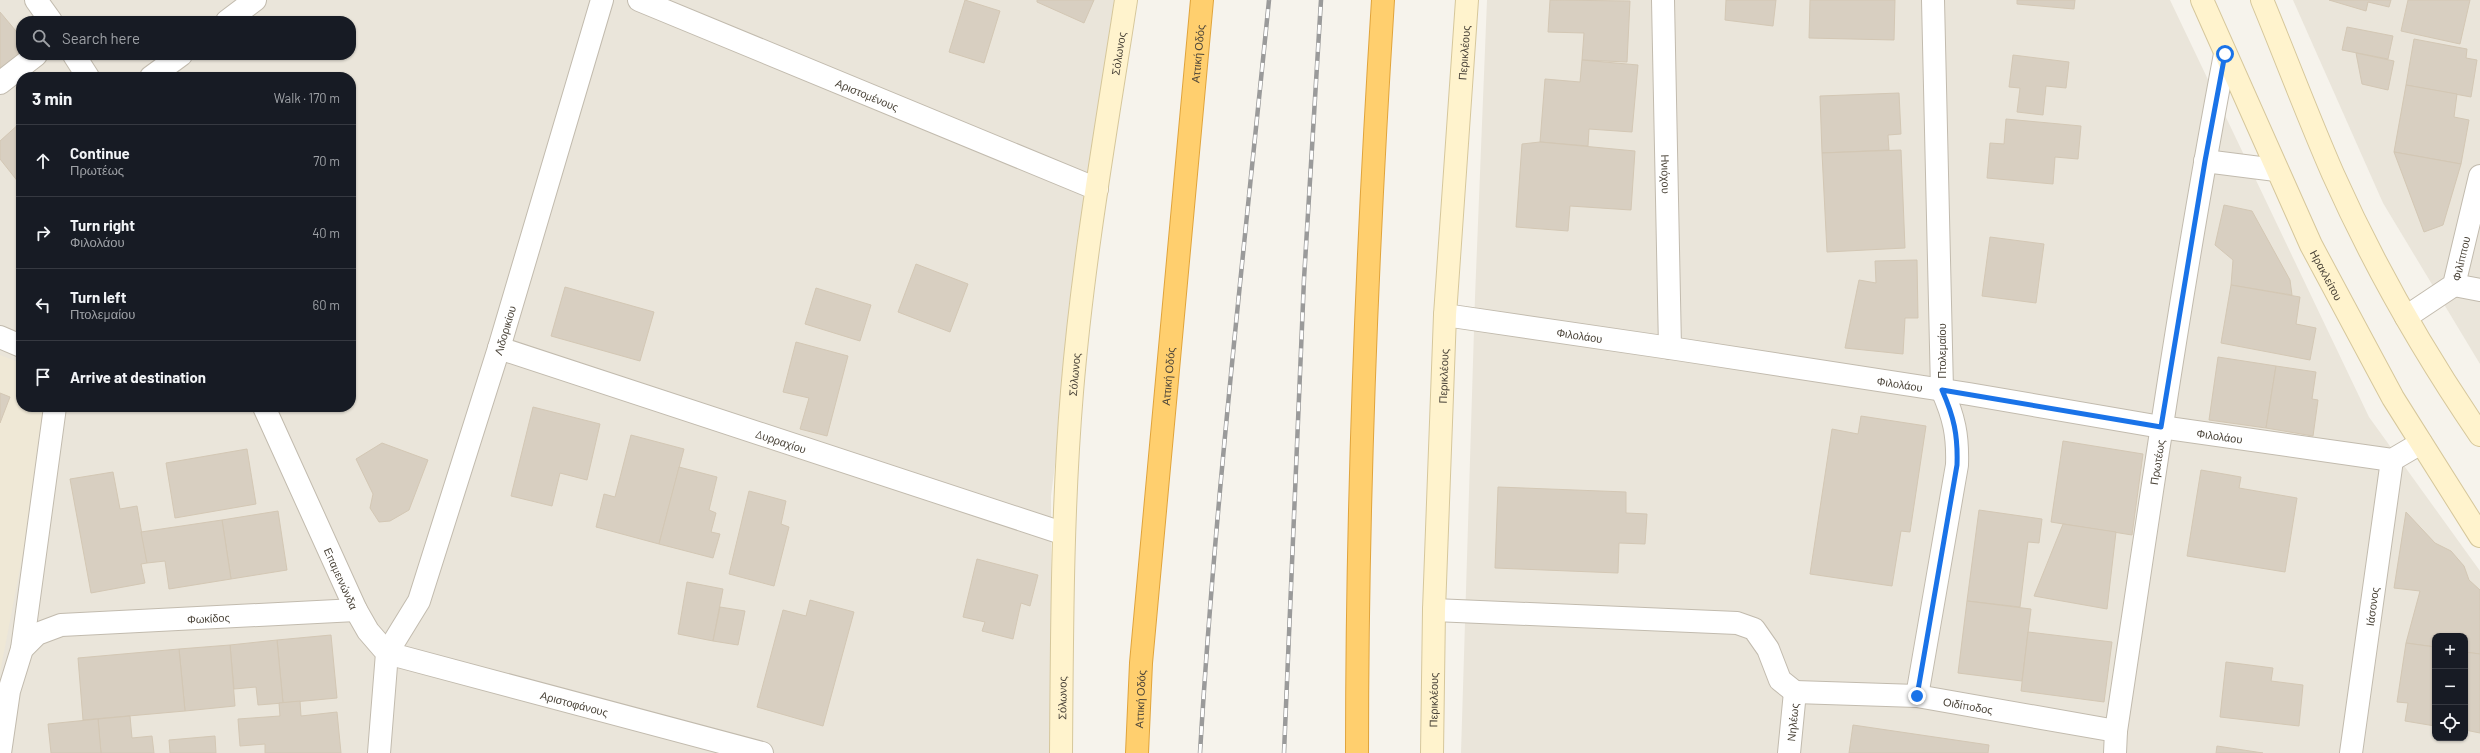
<!DOCTYPE html>
<html lang="en">
<head>
<meta charset="utf-8">
<style>
  :root { --surface:#171b24; --page:#20242c; --text:#f1f3f6; --muted:#9ea1a6; --line:#363941 }
  body { margin:0; font-family:Barlow,sans-serif; background:var(--page); color:var(--text) }
  .controls { position:absolute; right:12px; bottom:12px; display:grid; overflow:hidden; border-radius:8px; box-shadow:0 1px 3px #0004 }
  .controls button { width:36px; height:36px; display:grid; place-items:center; padding:0; border:0; border-bottom:1px solid var(--line); background:var(--surface); color:var(--text); font:20px sans-serif }
  .stop { position:absolute; width:12px; height:12px; margin:-9px; border:3px solid #1a73e8; border-radius:50%; background:#fff }
  .stop.end { background:#1a73e8; border-color:#fff; box-shadow:0 1px 4px #0008 }
  .list { margin:0; padding:0; list-style:none }
  h2 { display:flex; justify-content:space-between; align-items:center; height:52px; margin:0; padding:0 16px; font-size:17px }
  h2 small { font-size:13px; font-weight:400; color:var(--muted) }
  .list li { display:grid; grid-template-columns:26px 1fr auto; gap:12px; align-items:center; box-sizing:border-box; height:72px; padding:0 16px; border-top:1px solid var(--line) }
  .list b { display:block; font-size:15px; white-space:nowrap }
  .list p { margin:0; font-size:13px; white-space:nowrap; color:var(--muted) }
  .list em { font-size:13px; font-style:normal; color:var(--muted) }
  .icon { flex:none; width:22px; height:22px; fill:none; stroke:currentColor; stroke-width:2; stroke-linecap:round; stroke-linejoin:round }
  .map { position:relative; flex:none; width:2480px; height:753px; overflow:hidden }
  .search { position:absolute; background:var(--surface); box-shadow:0 1px 3px #0004; left:16px; top:16px; width:340px; height:44px; display:flex; align-items:center; gap:10px; box-sizing:border-box; padding:0 14px; border-radius:16px; color:var(--muted); font-size:15px }
  .panel { position:absolute; background:var(--surface); box-shadow:0 1px 3px #0004; left:16px; top:72px; width:340px; height:340px; border-radius:16px }
  .map>svg:first-child { display:block }
  .residential { fill:#eae5da; fill-rule:evenodd }
  .education { fill:#efe8d6 }
  .building { fill:#d8cfc1; stroke:#d3c7b4 }
  .lines { fill:none; stroke-linecap:round; stroke-linejoin:round }
  .street-casing { stroke:#c2bbae; stroke-width:24 }
  .secondary-casing { stroke:#d6c79b; stroke-width:24 }
  .highway-casing { stroke:#e0a43c; stroke-width:24 }
  .street { stroke:#fff; stroke-width:22 }
  .secondary { stroke:#fff3cd; stroke-width:22 }
  .highway { stroke:#ffcf6e; stroke-width:22 }
  .rail-casing { stroke:#9a9a9a; stroke-width:4.5 }
  .rail { stroke:#fff; stroke-width:3; stroke-dasharray:9; stroke-linecap:butt }
  .route { stroke:#1a73e8; stroke-width:5 }
  .labels { text-anchor:middle; dominant-baseline:central; stroke-width:3; stroke-linejoin:round; paint-order:stroke }
  .street-label { font-size:11px; fill:#4b4439; stroke:#fff }
</style>
</head>
<body>
<div class="map">
<svg width="2480" height="753" viewBox="0 0 2480 753">
  <rect width="100%" height="100%" fill="#f6f3ec"/>
  <g class="residential">
    <path d="M0 0H1115L1051 496V753H0ZM21 21H351V55H21ZM21 77H351V407H21Z"/>
    <path d="M1487 0H2170L2369 417 2480 571V753H1461L1475 297ZM2435 636H2465V738H2435Z"/>
    <polygon points="2293,0 2480,0 2480,364 2383,203"/>
  </g>
  <polygon class="education" points="0,355 21,363 21,407 51,407 0,673"/>
  <g class="building">
    <polygon points="965,0 1000,11 984,63 949,52"/>
    <polygon points="1037,0 1094,0 1084,23 1037,2"/>
    <polygon points="1550,0 1630,1 1627,62 1582,60 1584,33 1548,32"/>
    <polygon points="1726,0 1776,0 1773,26 1725,20"/>
    <polygon points="1810,0 1895,0 1894,40 1809,38"/>
    <polygon points="2017,0 2075,0 2074,9 2017,4"/>
    <polygon points="2329,0 2391,0 2389,7 2368,2 2366,11"/>
    <polygon points="2408,0 2470,0 2460,44 2401,31"/>
    <polygon points="0,12 21,37 21,54 0,72"/>
    <polygon points="2347,27 2393,36 2388,59 2342,50"/>
    <polygon points="2414,39 2467,49 2466,58 2477,60 2471,97 2406,85"/>
    <polygon points="2356,53 2394,61 2388,90 2362,84"/>
    <polygon points="2013,55 2069,62 2066,88 2046,86 2043,115 2017,112 2020,88 2009,87"/>
    <polygon points="1582,60 1638,65 1632,132 1589,129 1588,146 1540,142 1545,79 1580,82"/>
    <polygon points="2406,85 2457,94 2454,117 2469,120 2461,164 2394,152"/>
    <polygon points="1899,93 1901,134 1888,135 1889,150 1822,153 1820,96"/>
    <polygon points="2006,119 2081,126 2078,159 2055,157 2053,184 1987,178 1990,143 2004,144"/>
    <polygon points="21,122 21,182 19,183 0,159 0,141"/>
    <polygon points="1540,142 1635,151 1631,210 1570,206 1568,231 1516,227 1522,144"/>
    <polygon points="1901,150 1905,248 1827,252 1822,153"/>
    <polygon points="2394,152 2461,164 2443,225 2424,232"/>
    <polygon points="2224,205 2252,211 2290,280 2292,295 2231,285 2233,260 2215,245"/>
    <polygon points="1990,237 2044,244 2036,303 1982,296"/>
    <polygon points="1917,260 1918,318 1905,318 1903,354 1845,348 1859,280 1876,283 1875,261"/>
    <polygon points="916,264 968,284 950,332 898,312"/>
    <polygon points="2231,285 2300,297 2296,324 2316,328 2310,360 2221,343"/>
    <polygon points="565,287 654,312 640,361 551,336"/>
    <polygon points="816,288 871,305 860,341 805,324"/>
    <polygon points="796,342 848,356 827,436 800,429 809,398 783,392"/>
    <polygon points="2218,357 2276,366 2266,428 2209,420"/>
    <polygon points="2276,366 2316,372 2312,399 2318,400 2313,436 2266,428"/>
    <polygon points="0,393 10,397 0,423"/>
    <polygon points="533,407 600,424 587,480 560,473 552,506 511,496"/>
    <polygon points="1861,416 1926,426 1910,532 1901,531 1892,586 1810,574 1832,429 1858,434"/>
    <polygon points="631,435 684,449 659,544 596,527 604,494 615,497"/>
    <polygon points="2063,441 2143,454 2132,535 2051,522"/>
    <polygon points="382,443 428,460 409,510 390,521 379,522 370,508 373,494 356,459"/>
    <polygon points="247,449 256,504 175,518 166,463"/>
    <polygon points="679,467 717,477 709,510 716,513 711,532 720,534 713,558 659,544"/>
    <polygon points="2201,470 2241,477 2239,488 2297,498 2285,572 2187,556"/>
    <polygon points="113,472 120,509 137,506 147,563 141,564 145,583 91,593 70,479"/>
    <polygon points="1498,487 1626,492 1626,513 1647,514 1645,544 1619,543 1618,573 1495,568"/>
    <polygon points="749,491 786,501 781,524 789,527 774,586 729,574"/>
    <polygon points="1979,510 2042,519 2039,543 2028,542 2020,607 1967,601"/>
    <polygon points="278,511 287,570 231,579 222,520"/>
    <polygon points="2406,512 2435,543 2451,551 2464,566 2469,580 2480,590 2480,654 2465,652 2465,636 2435,636 2435,647 2406,643 2420,591 2394,588"/>
    <polygon points="222,520 231,579 169,589 165,561 147,563 141,532"/>
    <polygon points="2063,524 2116,532 2107,609 2034,596"/>
    <polygon points="977,559 1038,575 1030,606 1021,603 1013,639 982,631 985,622 963,617"/>
    <polygon points="687,582 723,589 713,641 678,634"/>
    <polygon points="810,600 854,612 823,726 757,707 783,610 806,616"/>
    <polygon points="1967,601 2031,609 2022,681 1958,673"/>
    <polygon points="720,607 745,611 738,645 713,641"/>
    <polygon points="2028,632 2112,642 2104,702 2021,691"/>
    <polygon points="331,635 337,698 283,703 277,640"/>
    <polygon points="277,640 283,703 258,705 256,687 234,689 230,645"/>
    <polygon points="2406,643 2435,647 2435,726 2405,721 2408,703 2397,702"/>
    <polygon points="230,645 235,706 185,711 179,649"/>
    <polygon points="179,649 185,711 83,720 78,658"/>
    <polygon points="2465,652 2480,654 2480,733 2465,730"/>
    <polygon points="2226,662 2273,668 2271,681 2303,685 2299,726 2220,717"/>
    <polygon points="300,701 301,716 337,712 341,753 265,753 265,744 240,746 238,719 280,716 279,703"/>
    <polygon points="130,716 132,738 152,736 154,753 101,753 98,719"/>
    <polygon points="98,719 101,753 51,753 48,724"/>
    <polygon points="1853,725 1989,745 1988,753 1849,753"/>
    <polygon points="215,736 216,753 170,753 169,740"/>
    <polygon points="2217,746 2263,753 2216,753"/>
  </g>
  <g class="lines">
    <defs>
      <g id="street">
        <polyline points="36,0 51,21"/>
        <path id="s1" d="M639 0 1097 189"/>
        <path id="s2" d="M1663 0 1670 348"/>
        <polyline points="227,21 255,0"/>
        <polyline points="74,55 88,77"/>
        <polyline points="151,77 181,55"/>
        <polyline points="0,83 36,55"/>
        <polyline points="2205,161 2276,170"/>
        <polyline points="2454,285 2480,290"/>
        <path id="s3" d="M1445 315 1670 348 1969 394 2161 427 2392 460 2421 443"/>
        <path id="s4" d="M2406 317 2454 285 2480 176"/>
        <polyline points="0,337 21,346"/>
        <path id="s5" d="M499 348 1062 533"/>
        <path id="s6" d="M264 407 356 610 368 631 387 653 379 753"/>
        <polyline points="1434,610 1737,623 1754,629 1768,649 1780,680 1795,692"/>
        <polyline points="22,649 55,407"/>
        <path id="s7" d="M387 653 419 601 499 348 602 0"/>
        <path id="s8" d="M387 653 762 753"/>
        <path id="s9" d="M1795 692 1917 696 2116 731"/>
        <path d="M1917 696 1957 465C1958 435 1954 417 1942 390L1933 0"/>
        <path id="s10" d="M0 753 9 691 22 649 37 634 61 625 356 610"/>
        <path id="s11" d="M1789 753 1795 692"/>
        <path id="s12" d="M2115 753 2116 731C2150 505 2182 279 2225 54"/>
        <path id="s13" d="M2351 753 2392 460"/>
      </g>
      <g id="secondary">
        <path id="s14" d="M2202 0 2311 245 2393 398 2480 536"/>
        <path d="M2262 0C2286 58 2308 117 2333 174 2374 266 2424 353 2480 435"/>
        <path id="s15" d="M1061 753C1062 632 1062 512 1072 392 1083 260 1106 130 1126 0"/>
        <path id="s16" d="M1432 753 1434 610 1445 315 1467 0"/>
      </g>
      <g id="highway">
        <path id="s17" d="M1137 753 1141 663 1202 0"/>
        <path d="M1357 753C1357 502 1367 250 1383 0"/>
      </g>
    </defs>
    <use href="#street" class="street-casing"/>
    <use href="#secondary" class="secondary-casing"/>
    <use href="#highway" class="highway-casing"/>
    <use href="#street" class="street"/>
    <use href="#secondary" class="secondary"/>
    <use href="#highway" class="highway"/>
    <defs>
      <g id="rail">
        <path d="M1200 753C1215 501 1244 251 1269 0"/>
        <polyline points="1284,753 1304,279 1321,0"/>
      </g>
    </defs>
    <use href="#rail" class="rail-casing"/>
    <use href="#rail" class="rail"/>
  </g>
  <g class="lines">
    <path class="route" d="M1917 696 1957 465C1958 435 1954 417 1942 390L2161 427 2205 161 2225 54"/>
  </g>
  <g class="labels">
    <g class="street-label">
      <text stroke="none"><textPath href="#s16" startOffset="701">Περικλέους</textPath></text>
      <text stroke="none"><textPath href="#s15" startOffset="703">Σόλωνος</textPath></text>
      <text stroke="none"><textPath href="#s17" startOffset="702">Αττική Οδός</textPath></text>
      <text stroke="none"><textPath href="#s1" startOffset="247">Αριστομένους</textPath></text>
      <text stroke="none"><textPath href="#s2" startOffset="174">Ηνιόχου</textPath></text>
      <text stroke="none"><textPath href="#s4" startOffset="85">Φιλίππου</textPath></text>
      <text stroke="none"><textPath href="#s14" startOffset="302">Ηρακλείτου</textPath></text>
      <text stroke="none"><textPath href="#s7" startOffset="345">Λιδορικίου</textPath></text>
      <text stroke="none"><textPath href="#s3" startOffset="136">Φιλολάου</textPath></text>
      <text transform="translate(1941 351) rotate(-90)">Πτολεμαίου</text>
      <text stroke="none"><textPath href="#s15" startOffset="379">Σόλωνος</textPath></text>
      <text stroke="none"><textPath href="#s17" startOffset="378">Αττική Οδός</textPath></text>
      <text stroke="none"><textPath href="#s16" startOffset="377">Περικλέους</textPath></text>
      <text stroke="none"><textPath href="#s3" startOffset="460">Φιλολάου</textPath></text>
      <text stroke="none"><textPath href="#s3" startOffset="784">Φιλολάου</textPath></text>
      <text stroke="none"><textPath href="#s5" startOffset="297">Δυρραχίου</textPath></text>
      <text stroke="none"><textPath href="#s12" startOffset="294">Πρωτέως</textPath></text>
      <text stroke="none"><textPath href="#s6" startOffset="188">Επαμεινώνδα</textPath></text>
      <text stroke="none"><textPath href="#s13" startOffset="148">Ιάσονος</textPath></text>
      <text stroke="none"><textPath href="#s10" startOffset="301">Φωκίδος</textPath></text>
      <text stroke="none"><textPath href="#s15" startOffset="55">Σόλωνος</textPath></text>
      <text stroke="none"><textPath href="#s17" startOffset="54">Αττική Οδός</textPath></text>
      <text stroke="none"><textPath href="#s16" startOffset="53">Περικλέους</textPath></text>
      <text stroke="none"><textPath href="#s8" startOffset="194">Αριστοφάνους</textPath></text>
      <text stroke="none"><textPath href="#s9" startOffset="174">Οιδίποδος</textPath></text>
      <text stroke="none"><textPath href="#s11" startOffset="31">Νηλέως</textPath></text>
    </g>
  </g>
</svg>
<div class="controls">
<button>+</button>
<button>−</button>
<button><svg class="icon" aria-label="locate" viewBox="0 0 24 24"><circle cx="12" cy="12" r="6"/><path d="M12 2v4M12 18v4M2 12h4M18 12h4"/></svg></button>
</div>
<div class="stop" style="left:2225px;top:54px"></div>
<div class="stop end" style="left:1917px;top:696px"></div>
<div class="search"><svg class="icon" aria-label="search" viewBox="0 0 24 24"><circle cx="10" cy="10" r="6"/><path d="M15 15l6 6"/></svg>Search here</div>
<section class="panel">
<h2>3 min<small>Walk · 170 m</small></h2>
<ul class="list">
<li><svg class="icon" aria-label="ahead" viewBox="0 0 24 24"><path d="M12 20V5M6 11l6-6 6 6"/></svg><div><b>Continue</b><p>Πρωτέως</p></div><em>70 m</em></li>
<li><svg class="icon" aria-label="right" viewBox="0 0 24 24"><path d="M7 20v-9h11M14 6l5 5-5 5"/></svg><div><b>Turn right</b><p>Φιλολάου</p></div><em>40 m</em></li>
<li><svg class="icon" aria-label="left" viewBox="0 0 24 24"><path d="M17 20v-9H6M10 6l-5 5 5 5"/></svg><div><b>Turn left</b><p>Πτολεμαίου</p></div><em>60 m</em></li>
<li><svg class="icon" aria-label="arrive" viewBox="0 0 24 24"><path d="M6 21V4h12l-3 4 3 4H6"/></svg><div><b>Arrive at destination</b></div></li>
</ul>
</section>
</div>
</body>
</html>
